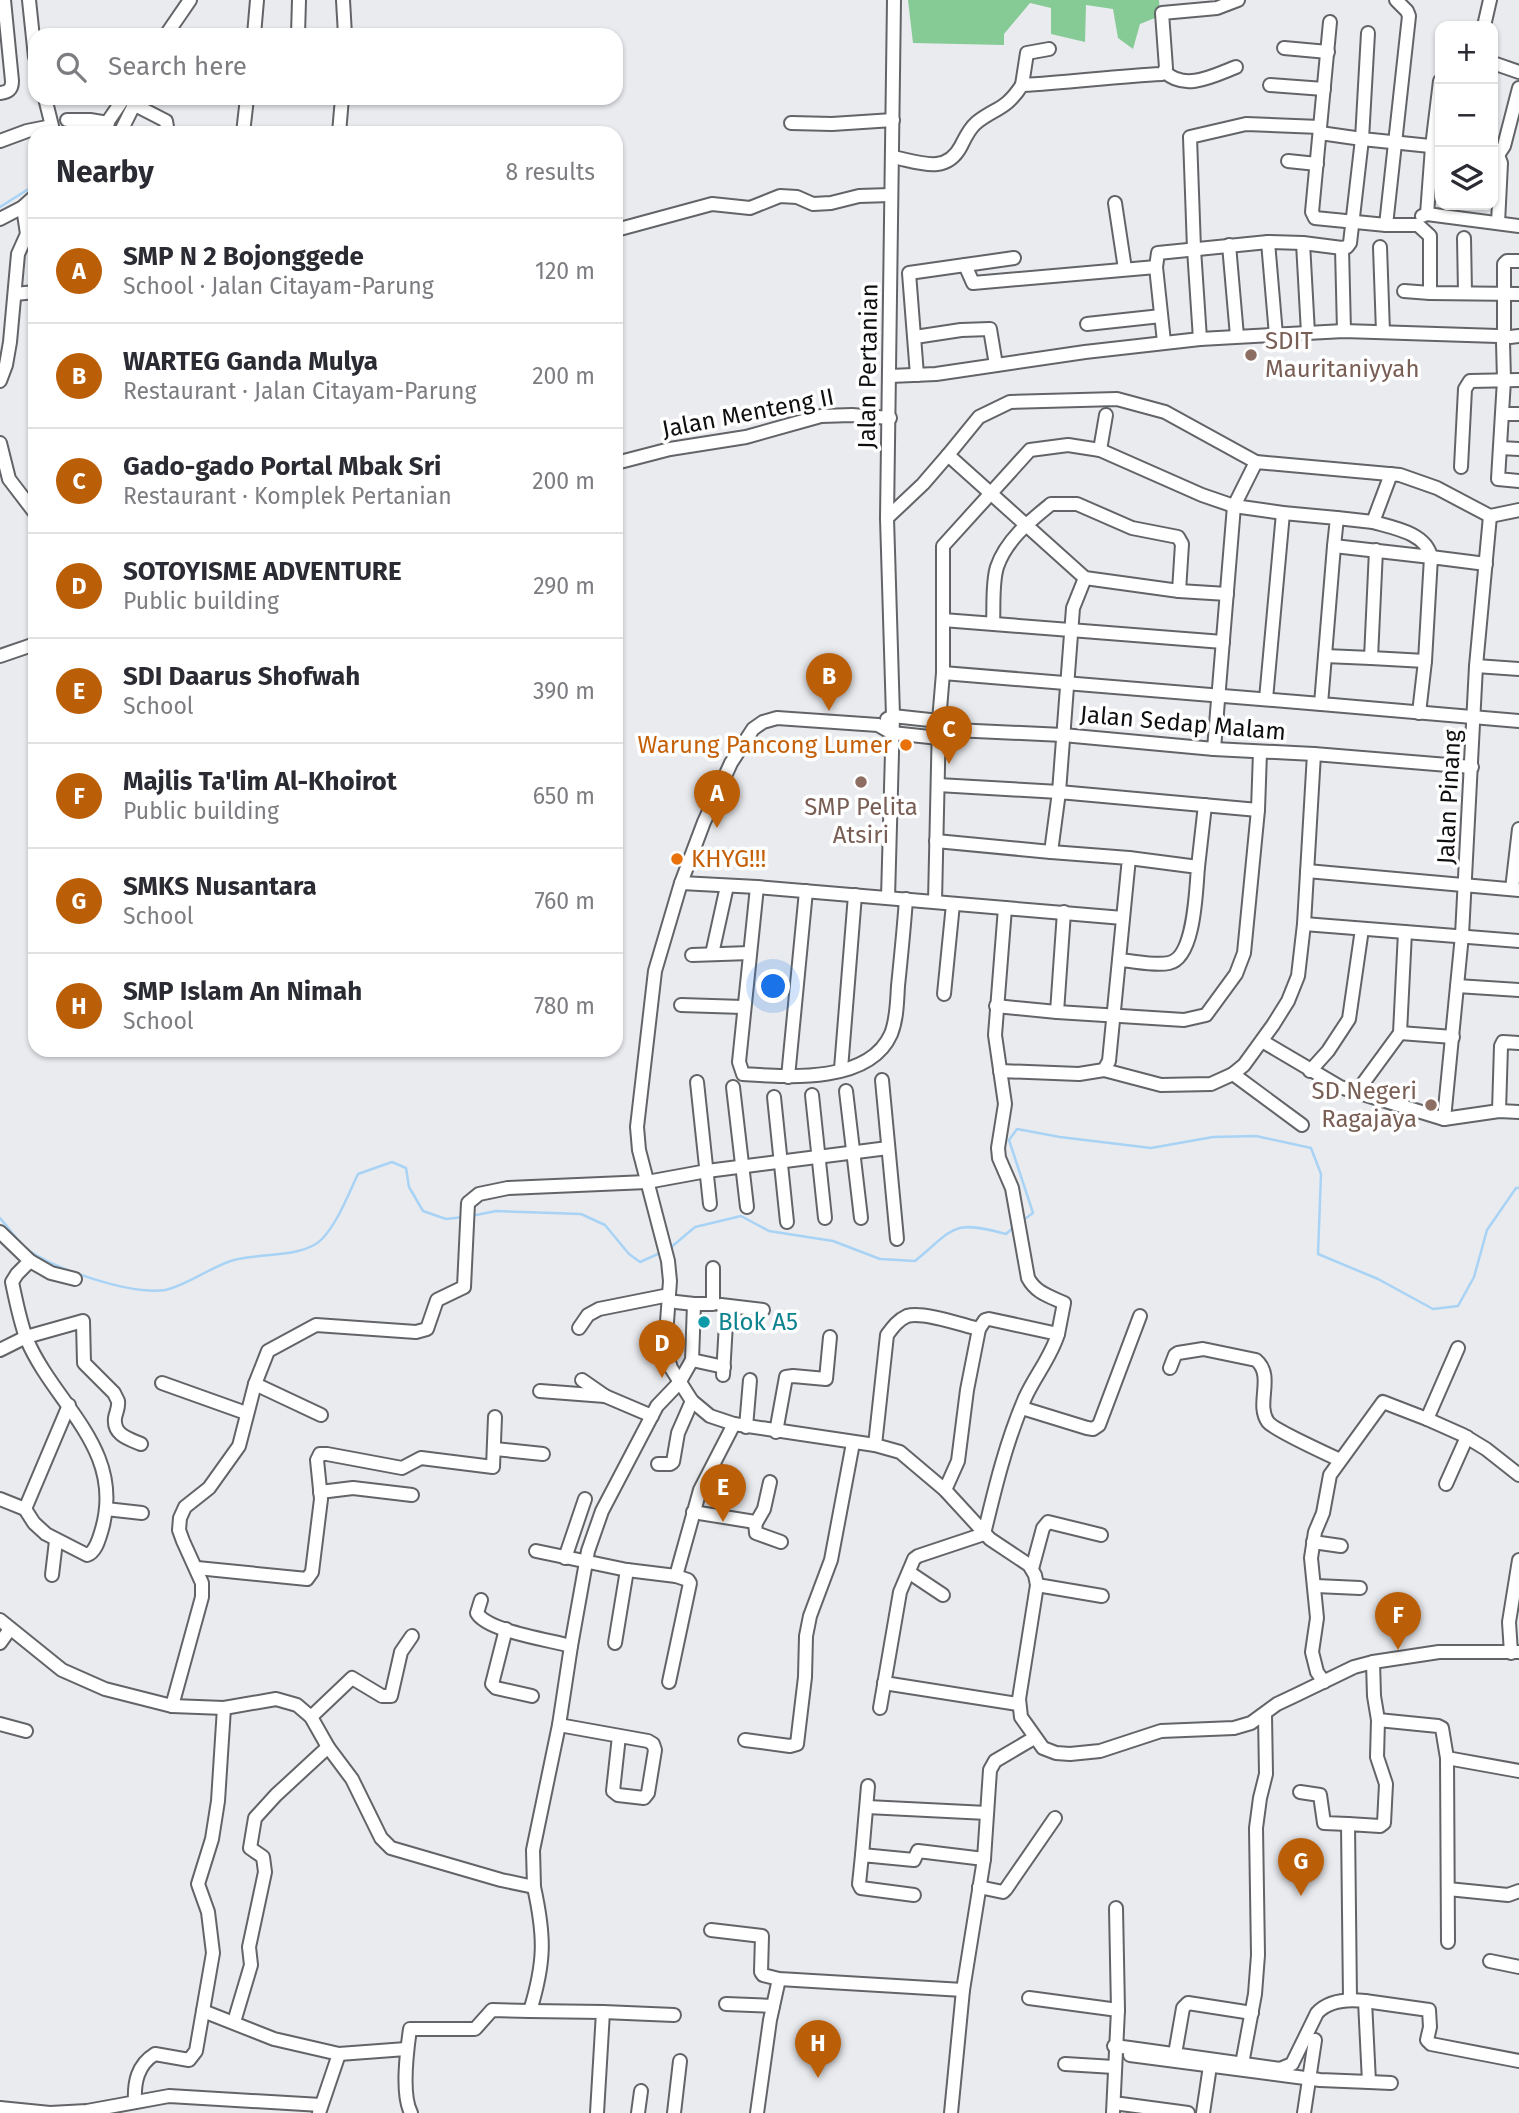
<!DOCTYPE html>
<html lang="en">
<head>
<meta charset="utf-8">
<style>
  :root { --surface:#fff; --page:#f7f7f7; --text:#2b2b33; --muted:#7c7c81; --line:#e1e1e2; --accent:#ba5e07 }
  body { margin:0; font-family:"Fira Sans",sans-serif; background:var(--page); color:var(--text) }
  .controls { position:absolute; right:21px; top:21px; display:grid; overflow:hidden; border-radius:14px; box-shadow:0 2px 5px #0004 }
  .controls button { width:63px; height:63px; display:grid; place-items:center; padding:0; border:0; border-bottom:2px solid var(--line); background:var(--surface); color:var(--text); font:35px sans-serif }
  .you { position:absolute; left:774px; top:987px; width:24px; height:24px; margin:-18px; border:5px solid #fff; border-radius:50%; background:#1a73e8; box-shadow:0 0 0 10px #1a73e833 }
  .badge { display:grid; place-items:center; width:46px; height:46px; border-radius:50%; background:var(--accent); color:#fff; font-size:23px; font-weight:700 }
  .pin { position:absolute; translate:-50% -58px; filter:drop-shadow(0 2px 4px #0008) }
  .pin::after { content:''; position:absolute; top:37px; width:24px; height:21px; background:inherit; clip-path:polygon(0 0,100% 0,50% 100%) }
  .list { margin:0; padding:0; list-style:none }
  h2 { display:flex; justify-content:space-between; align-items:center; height:91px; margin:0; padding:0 28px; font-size:30px }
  h2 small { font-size:23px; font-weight:400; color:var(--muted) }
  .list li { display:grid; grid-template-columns:46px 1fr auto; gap:21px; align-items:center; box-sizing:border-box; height:105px; padding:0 28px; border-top:2px solid var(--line) }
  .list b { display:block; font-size:26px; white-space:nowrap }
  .list p { margin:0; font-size:23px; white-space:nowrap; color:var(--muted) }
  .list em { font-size:23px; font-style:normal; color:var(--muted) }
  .icon { flex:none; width:38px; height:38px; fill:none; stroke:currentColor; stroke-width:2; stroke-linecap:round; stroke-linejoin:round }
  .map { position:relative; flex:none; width:1519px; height:2113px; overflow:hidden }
  .search { position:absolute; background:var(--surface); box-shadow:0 2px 5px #0004; left:28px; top:28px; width:595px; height:77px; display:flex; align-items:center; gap:18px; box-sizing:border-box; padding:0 24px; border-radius:21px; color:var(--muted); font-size:26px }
  .panel { position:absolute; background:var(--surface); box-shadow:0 2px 5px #0004; left:28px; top:126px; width:595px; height:931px; border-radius:21px }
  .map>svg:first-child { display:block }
  .green { fill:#86cb96 }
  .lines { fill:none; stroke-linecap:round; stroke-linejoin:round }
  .stream { stroke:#a9d3f5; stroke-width:2.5 }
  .minor-casing { stroke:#626467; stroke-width:16 }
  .minor { stroke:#fff; stroke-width:12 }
  .education-dot { fill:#8d6e63; stroke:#fff; stroke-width:2.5 }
  .food-dot { fill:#e8710a; stroke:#fff; stroke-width:2.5 }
  .culture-dot { fill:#0f9aa8; stroke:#fff; stroke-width:2.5 }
  .labels { text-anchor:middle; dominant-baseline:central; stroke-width:7; stroke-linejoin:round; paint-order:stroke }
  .education-label { font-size:24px; fill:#785e54; stroke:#fff; text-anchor:start }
  .street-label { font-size:24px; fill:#0f0f11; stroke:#fff }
  .food-label { font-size:24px; fill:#c56008; stroke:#fff; text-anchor:end }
  .culture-label { font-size:24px; fill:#0d838f; stroke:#fff; text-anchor:start }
</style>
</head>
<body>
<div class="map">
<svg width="1519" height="2113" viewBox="0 0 1519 2113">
  <rect width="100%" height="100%" fill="#e9ebef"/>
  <polygon class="green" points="908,0 1159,0 1160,16 1140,24 1133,49 1118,38 1113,9 1086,5 1085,42 1051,34 1051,8 1030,3 1004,34 1004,45 913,43"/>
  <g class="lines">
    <g class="stream">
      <polyline points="174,35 181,24"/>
      <polyline points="120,119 128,103"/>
      <polyline points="0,207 35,185"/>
      <polyline points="471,1216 496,1211 581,1214 605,1225 629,1254 640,1262 660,1253"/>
      <path d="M0 1218C9 1228 18 1242 28 1250 57 1270 131 1295 165 1290 186 1286 212 1266 234 1260 258 1253 304 1258 322 1239 338 1222 348 1195 358 1174L392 1162 406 1168 409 1187 423 1211 446 1219 464 1217"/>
      <polyline points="1022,1221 1033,1213 1009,1140 1017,1129 1060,1137 1151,1148 1213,1137 1256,1136 1311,1148 1321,1174 1318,1254 1378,1279 1433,1309 1458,1306 1474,1277 1487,1230 1516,1188 1519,1188"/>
      <path d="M669 1249 695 1227 741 1216 769 1231 833 1241 880 1259 915 1261C955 1228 952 1219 1006 1234L1014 1227"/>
    </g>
    <defs>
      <g id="minor">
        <polyline points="29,0 35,57"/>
        <polyline points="343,0 345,35"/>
        <polyline points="1330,22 1312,212 1315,218 1386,225 1418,225 1430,236 1430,293 1519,294"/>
        <polyline points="1484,26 1490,0"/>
        <polyline points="1368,33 1362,139 1440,147"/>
        <polyline points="166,35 190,0"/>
        <polyline points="254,35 257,0"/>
        <polyline points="298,35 299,0"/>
        <polyline points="1284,48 1328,52"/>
        <polyline points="1493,63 1519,72"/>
        <path d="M1165 72C1185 91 1213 76 1236 67"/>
        <polyline points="1022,85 1027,53 1049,49"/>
        <polyline points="1270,85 1324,89"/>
        <path d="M0 93C8 92 12 90 12 81L4 0"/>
        <polyline points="131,98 133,104 166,121 168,133"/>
        <polyline points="67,120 90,120 108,123"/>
        <polyline points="791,123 832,124 893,120"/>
        <polyline points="100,133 124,98"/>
        <polyline points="120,133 137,99"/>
        <polyline points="243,133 247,98"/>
        <polyline points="339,133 342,98"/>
        <polyline points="0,141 27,131 52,126 45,98"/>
        <polyline points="1493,151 1498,155 1501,163 1498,223"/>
        <polyline points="1498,155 1504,146 1519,88"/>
        <path d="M893 157C919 162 946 175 961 146 965 138 969 129 976 123 996 107 1005 111 1022 85 1068 83 1115 76 1162 74L1166 68 1162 13 1217 8 1238 0"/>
        <polyline points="1288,161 1317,164"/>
        <polyline points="1115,203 1125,269"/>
        <polyline points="1427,214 1432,147 1440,81"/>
        <polyline points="1422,216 1427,214 1519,226"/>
        <polyline points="0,219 23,207 35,196"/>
        <polyline points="1386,225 1409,16 1407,11 1396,0"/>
        <polyline points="616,230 712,204 750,208 780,196 797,197 813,204 831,203 859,196 890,195"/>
        <polyline points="1464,238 1465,292"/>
        <polyline points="1268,242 1276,335"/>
        <polyline points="1303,243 1308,333"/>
        <polyline points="1229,245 1237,336"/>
        <polyline points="1380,247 1383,332"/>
        <polyline points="1342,248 1344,331"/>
        <polyline points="965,265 1014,258"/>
        <polyline points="1404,291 1430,293"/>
        <polyline points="15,294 35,292"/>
        <polyline points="1087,324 1161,316"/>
        <polyline points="1504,330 1504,264 1507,261 1519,261"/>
        <polyline points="915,337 961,330 990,329 996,365"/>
        <polyline points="1510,337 1519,336"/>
        <polyline points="1200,339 1194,249 1190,137 1246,124 1320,127"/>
        <polyline points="1164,342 1156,267 1158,253 1268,242 1303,243 1342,248 1347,247 1350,243 1362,139 1320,133"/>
        <polyline points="1503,342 1504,380 1498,479 1519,481"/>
        <polyline points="917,375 909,273 965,265 973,283 1156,267"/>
        <polyline points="890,376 936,374 1085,352 1200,339 1344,331 1498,336"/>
        <polyline points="0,381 6,365 10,342 18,254 27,234 23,207"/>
        <polyline points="1503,414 1519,414"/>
        <polyline points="0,443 9,479 35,513"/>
        <polyline points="1500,448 1519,449"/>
        <polyline points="1100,450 1106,415"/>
        <polyline points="616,463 670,449 746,437 821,416 852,415 890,418"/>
        <polyline points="1461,467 1465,389 1470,381 1519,380"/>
        <polyline points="887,518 923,484 948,455"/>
        <polyline points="1337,518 1373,522 1391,474"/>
        <path d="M1373 522C1394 528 1426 533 1431 557L1334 546 1321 704 1519 721"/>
        <polyline points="1227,594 1179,591 1085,578 948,455 979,417 1010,402 1117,399 1165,412 1256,462 1400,475 1437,488 1490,516 1519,510"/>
        <polyline points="943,620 1223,642"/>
        <path d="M993 623C994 606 992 583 997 567 1006 540 1030 521 1051 504H1077L1132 528 1178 537 1182 544 1179 591"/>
        <polyline points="0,656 35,644"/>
        <polyline points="1325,656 1371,658 1376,550"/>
        <polyline points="1371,658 1425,661"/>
        <polyline points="1476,666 1519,669"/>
        <polyline points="943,673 1321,704"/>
        <polyline points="1266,699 1283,513"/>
        <polyline points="1419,713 1425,661 1431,557 1486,564"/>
        <polyline points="887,719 893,716 939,721 954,730 1063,735 1214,749 1314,754 1472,767"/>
        <polyline points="954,730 939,738 892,733 878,725 777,718 763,722 753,729 731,763 704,822 681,883 655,971 637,1127 639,1150 668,1261 670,1281 665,1349 671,1368 692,1401 710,1416 734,1424 875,1445 900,1452 945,1490 990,1539 1029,1565 1035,1575 1037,1585 1019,1699 1021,1717 1043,1748 1056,1753 1070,1754 1100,1751 1161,1731 1234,1728 1251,1723 1277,1704 1294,1696 1354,1667 1373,1662 1439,1652 1519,1652"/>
        <polyline points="1214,749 1234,506 1256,462"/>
        <polyline points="938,785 1059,792 1073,608 1085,578"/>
        <polyline points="936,841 1051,852"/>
        <polyline points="1198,867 1205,805"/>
        <polyline points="1307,871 1519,890"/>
        <polyline points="681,883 757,887 1123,918"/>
        <path d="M757 887 739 1062 743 1074C787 1077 869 1084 891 1034 897 1019 897 1002 898 986 901 957 904 928 906 899"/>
        <polyline points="1512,889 1519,829"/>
        <polyline points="888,898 893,716 887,518 894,0"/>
        <polyline points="935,902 939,721 943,673 943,546 1030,450 1068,445 1100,450 1202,495 1234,506 1283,513 1337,518 1334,546"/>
        <path d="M1005 908 995 1035 1005 1104 998 1148 999 1158 1012 1188 1028 1278C1036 1293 1049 1296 1064 1303L1058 1334"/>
        <polyline points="1304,924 1519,941"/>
        <polyline points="712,954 727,886"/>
        <polyline points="692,955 750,953"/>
        <path d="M1119 960C1135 961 1154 966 1169 963 1195 958 1196 889 1198 867L1129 858"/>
        <polyline points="1457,986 1519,990"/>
        <polyline points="944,994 953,904"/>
        <polyline points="681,1005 743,1007"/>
        <polyline points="996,1006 1057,1012 1184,1020 1206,1015 1236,974 1244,953 1258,810"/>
        <polyline points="1057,1012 1064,912"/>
        <polyline points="1400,1033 1453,1037"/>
        <polyline points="1262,1041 1340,1087 1444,1119 1499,1111 1519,1112"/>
        <polyline points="841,1069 855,895"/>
        <polyline points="1104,1070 1161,1085 1211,1084 1233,1074 1244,1065 1273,1025 1288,1001 1298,976 1304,924 1314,754"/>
        <polyline points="1000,1071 1079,1074 1104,1070 1109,1061 1129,858 1051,852 1059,792 1258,810 1260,752"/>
        <polyline points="1310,1071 1328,1051 1349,1019 1362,929"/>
        <polyline points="1233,1074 1302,1125"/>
        <polyline points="788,1077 806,891"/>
        <polyline points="882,1080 897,1239"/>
        <polyline points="697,1082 710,1204"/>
        <polyline points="733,1087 747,1207"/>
        <polyline points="846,1091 861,1218"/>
        <polyline points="1356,1093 1400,1033 1405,932"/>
        <polyline points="812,1095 825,1218"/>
        <polyline points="774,1097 787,1222"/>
        <polyline points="1499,1111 1501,1046 1503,1042 1519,1043"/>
        <polyline points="1444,1119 1462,935 1476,666 1490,516"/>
        <path d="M0 1232 30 1261 17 1274 12 1282C16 1301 20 1322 27 1340 55 1405 125 1449 102 1529 99 1539 96 1552 87 1555L46 1534 34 1523 25 1509 0 1499"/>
        <polyline points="30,1261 51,1273 75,1279"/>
        <polyline points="694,1304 713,1304 713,1268"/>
        <polyline points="721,1305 763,1310"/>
        <polyline points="579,1328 588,1315 599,1309 669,1295"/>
        <path d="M0 1350 26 1337 83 1321 84 1363 114 1393 118 1401C119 1408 116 1412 115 1418 113 1435 129 1439 141 1444"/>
        <polyline points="692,1360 724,1367"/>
        <path d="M1170 1368 1175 1355 1178 1353 1203 1349 1256 1360C1275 1376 1255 1404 1268 1422 1273 1429 1327 1454 1340 1460"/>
        <polyline points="723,1375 727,1306"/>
        <polyline points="582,1380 605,1396 652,1416"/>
        <polyline points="162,1383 246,1413"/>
        <polyline points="255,1384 321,1415"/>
        <polyline points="540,1391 605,1396"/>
        <polyline points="1022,1408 1087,1428 1093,1429 1099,1425 1140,1316"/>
        <polyline points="1427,1419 1463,1435 1486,1449 1519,1475"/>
        <polyline points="746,1427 750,1380"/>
        <polyline points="776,1432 786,1377 793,1376 826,1379 830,1337"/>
        <path d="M875 1445 887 1335C893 1327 898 1320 907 1316 923 1311 962 1325 979 1329L967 1390 958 1461 945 1490"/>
        <polyline points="495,1449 543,1454"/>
        <polyline points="658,1464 670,1464 673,1462 678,1433 692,1401"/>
        <polyline points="1446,1484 1467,1437"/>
        <polyline points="320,1492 353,1488 412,1495"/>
        <polyline points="25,1509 69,1405"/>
        <polyline points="106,1509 142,1513"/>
        <polyline points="693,1512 755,1522 756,1533 781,1542"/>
        <polyline points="756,1523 764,1509 770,1482"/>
        <polyline points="1313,1542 1341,1546"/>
        <polyline points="536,1551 627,1570 676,1576 700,1490 734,1424"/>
        <polyline points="565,1558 585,1499"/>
        <polyline points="197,1568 307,1579 312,1572 321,1499 317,1460 320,1454 327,1454 402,1468 421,1458 493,1467 495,1417"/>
        <polyline points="1032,1569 1043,1528 1048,1522 1101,1535"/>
        <polyline points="910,1573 943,1595"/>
        <polyline points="52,1575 56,1541"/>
        <polyline points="1037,1585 1102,1596"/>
        <polyline points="1316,1586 1360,1588"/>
        <path d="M481 1600 477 1613C487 1631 550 1640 571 1646"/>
        <polyline points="0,1620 62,1670 105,1689 172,1706 224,1708 276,1699 297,1705 311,1717 328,1747 352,1779 381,1838 391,1848 501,1880 534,1887 533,1850 559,1725 571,1646 588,1551 602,1511 657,1406 679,1383 692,1360 694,1304 676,1302"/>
        <polyline points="506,1629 492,1684 496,1688 532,1696"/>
        <polyline points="0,1643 10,1629"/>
        <polyline points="615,1643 627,1570"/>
        <polyline points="1511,1653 1509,1622 1519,1560"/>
        <polyline points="669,1682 690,1583 688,1580 676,1576"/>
        <polyline points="1324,1682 1317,1672 1312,1652 1317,1618 1311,1558 1315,1532 1323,1513 1330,1475 1383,1402 1427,1419 1458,1348"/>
        <polyline points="884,1683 1018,1704"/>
        <polyline points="172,1706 202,1597 202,1583 183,1541 179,1530 180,1518 185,1507 209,1488 239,1446 255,1384 268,1351 316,1325 416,1332 427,1329 437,1300 464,1287 468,1203 479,1194 508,1188 647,1182 707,1171 888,1148"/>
        <path d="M880 1708 900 1592 914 1559 918 1556 984 1534C995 1488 1006 1442 1025 1398 1035 1376 1051 1357 1058 1334L989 1319 985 1320 979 1329"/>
        <polyline points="311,1717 352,1678 382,1696 391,1696 401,1652 412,1636"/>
        <polyline points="1378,1720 1438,1726 1442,1728 1447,1758 1448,1942"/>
        <polyline points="0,1724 26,1731"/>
        <polyline points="559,1725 648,1741 653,1744 655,1750 648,1793 644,1798 618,1795 613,1791 619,1736"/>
        <polyline points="745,1740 790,1746 797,1744 805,1677 806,1636 810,1616 831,1560 853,1443"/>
        <polyline points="1447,1758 1519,1771"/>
        <polyline points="1300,1792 1320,1795 1324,1823 1348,1824"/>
        <polyline points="867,1807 987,1813"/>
        <polyline points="862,1855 868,1786"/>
        <polyline points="979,1887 1003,1892 1006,1889 1055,1818"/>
        <polyline points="1448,1889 1508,1895 1519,1891"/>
        <polyline points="914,1895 861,1888 859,1884 862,1855 914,1860 918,1851 984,1859"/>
        <polyline points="711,1930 762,1936 761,1972 763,1975 779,1979 963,1990"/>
        <polyline points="1490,1961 1519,1967"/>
        <polyline points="1029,1998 1118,2010"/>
        <polyline points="1350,1999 1348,1824 1380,1826 1384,1823 1386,1784 1377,1757 1378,1720 1374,1696 1373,1662"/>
        <polyline points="1365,2001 1429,2010 1430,2027 1427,2040 1431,2044 1519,2061"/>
        <polyline points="726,2004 773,2006"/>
        <polyline points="203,2011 274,2039 339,2054 406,2049"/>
        <polyline points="530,2011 603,2012 597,2113"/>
        <polyline points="603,2012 674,2015"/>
        <polyline points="234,2022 251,1965 249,1947 265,1872 263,1857 250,1848 255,1818 276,1795 328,1747"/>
        <path d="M1114 2046 1130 2048 1280 2069 1292 2064 1317 2013C1329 2000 1348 1999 1365 2001L1369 2082 1320 2080 1130 2055V2048"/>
        <polyline points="1175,2054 1183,2008 1188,2003 1252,2013"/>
        <polyline points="1065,2064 1114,2067"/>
        <polyline points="1242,2064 1255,1994 1258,1955 1256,1828 1260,1798 1266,1774 1265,1715"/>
        <polyline points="1369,2082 1391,2083"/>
        <path d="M135 2102C134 2083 137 2065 155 2054L189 2060 196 2051 213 1953 208 1912 198 1884 212 1839 218 1801 224 1708"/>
        <polyline points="1121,2104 1188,2113"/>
        <polyline points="0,2108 50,2113 87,2111 169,2096 321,2105"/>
        <polyline points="319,2113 339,2054"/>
        <path d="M411 2113C401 2094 407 2050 410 2029H475L492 2010 530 2011C545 1962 545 1937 534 1887"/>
        <polyline points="638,2113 641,2091"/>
        <polyline points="674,2113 680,2061"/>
        <polyline points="757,2113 770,2020 779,1979"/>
        <polyline points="951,2113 963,1990 984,1859 990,1770 995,1761 1034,1738"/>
        <polyline points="1113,2113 1118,2010 1116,1908"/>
        <polyline points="1203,2113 1210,2066"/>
        <polyline points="1304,2113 1315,2040"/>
      </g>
    </defs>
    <use href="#minor" class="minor-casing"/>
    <use href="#minor" class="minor"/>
  </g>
  <g class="education-dot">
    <circle cx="1251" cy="355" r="7"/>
    <circle cx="861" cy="782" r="7"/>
    <circle cx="1431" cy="1105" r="7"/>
  </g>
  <g class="food-dot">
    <circle cx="906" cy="745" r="7"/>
    <circle cx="677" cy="859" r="7"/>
  </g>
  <circle class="culture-dot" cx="704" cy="1322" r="7"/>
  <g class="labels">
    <g class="education-label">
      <text x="1265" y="341">SDIT<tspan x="1265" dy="28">Mauritaniyyah</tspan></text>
      <text x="861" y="807" text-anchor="middle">SMP Pelita<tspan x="861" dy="28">Atsiri</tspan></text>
      <text x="1417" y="1091" text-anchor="end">SD Negeri<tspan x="1417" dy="28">Ragajaya</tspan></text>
    </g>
    <g class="street-label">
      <text transform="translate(868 366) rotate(-89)">Jalan Pertanian</text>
      <text transform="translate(748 413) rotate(-11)">Jalan Menteng II</text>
      <text transform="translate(1183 723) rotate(5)">Jalan Sedap Malam</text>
      <text transform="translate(1449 797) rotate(-87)">Jalan Pinang</text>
    </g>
    <g class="food-label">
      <text x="892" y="745">Warung Pancong Lumer</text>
      <text x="691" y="859" text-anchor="start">KHYG!!!</text>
    </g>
    <g class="culture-label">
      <text x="718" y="1322">Blok A5</text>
    </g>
  </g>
</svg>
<div class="controls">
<button>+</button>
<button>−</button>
<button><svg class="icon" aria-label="layers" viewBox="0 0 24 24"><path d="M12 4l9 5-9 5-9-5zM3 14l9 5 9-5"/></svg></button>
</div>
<div class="you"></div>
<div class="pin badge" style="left:717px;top:828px">A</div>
<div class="pin badge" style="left:829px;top:711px">B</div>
<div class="pin badge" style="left:949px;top:764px">C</div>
<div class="pin badge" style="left:662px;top:1378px">D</div>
<div class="pin badge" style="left:723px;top:1522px">E</div>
<div class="pin badge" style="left:1398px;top:1650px">F</div>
<div class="pin badge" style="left:1301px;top:1896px">G</div>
<div class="pin badge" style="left:818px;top:2078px">H</div>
<div class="search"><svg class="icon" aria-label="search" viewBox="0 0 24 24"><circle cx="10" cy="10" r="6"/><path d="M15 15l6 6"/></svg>Search here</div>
<section class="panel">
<h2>Nearby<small>8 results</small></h2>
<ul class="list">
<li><span class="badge">A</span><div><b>SMP N 2 Bojonggede</b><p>School · Jalan Citayam-Parung</p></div><em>120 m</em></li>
<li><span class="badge">B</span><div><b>WARTEG Ganda Mulya</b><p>Restaurant · Jalan Citayam-Parung</p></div><em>200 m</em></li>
<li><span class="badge">C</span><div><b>Gado-gado Portal Mbak Sri</b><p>Restaurant · Komplek Pertanian</p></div><em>200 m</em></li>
<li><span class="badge">D</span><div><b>SOTOYISME ADVENTURE</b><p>Public building</p></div><em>290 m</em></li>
<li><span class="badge">E</span><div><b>SDI Daarus Shofwah</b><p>School</p></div><em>390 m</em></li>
<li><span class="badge">F</span><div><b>Majlis Ta'lim Al-Khoirot</b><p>Public building</p></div><em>650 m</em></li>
<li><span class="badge">G</span><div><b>SMKS Nusantara</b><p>School</p></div><em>760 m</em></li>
<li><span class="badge">H</span><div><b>SMP Islam An Nimah</b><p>School</p></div><em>780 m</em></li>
</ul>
</section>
</div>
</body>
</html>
